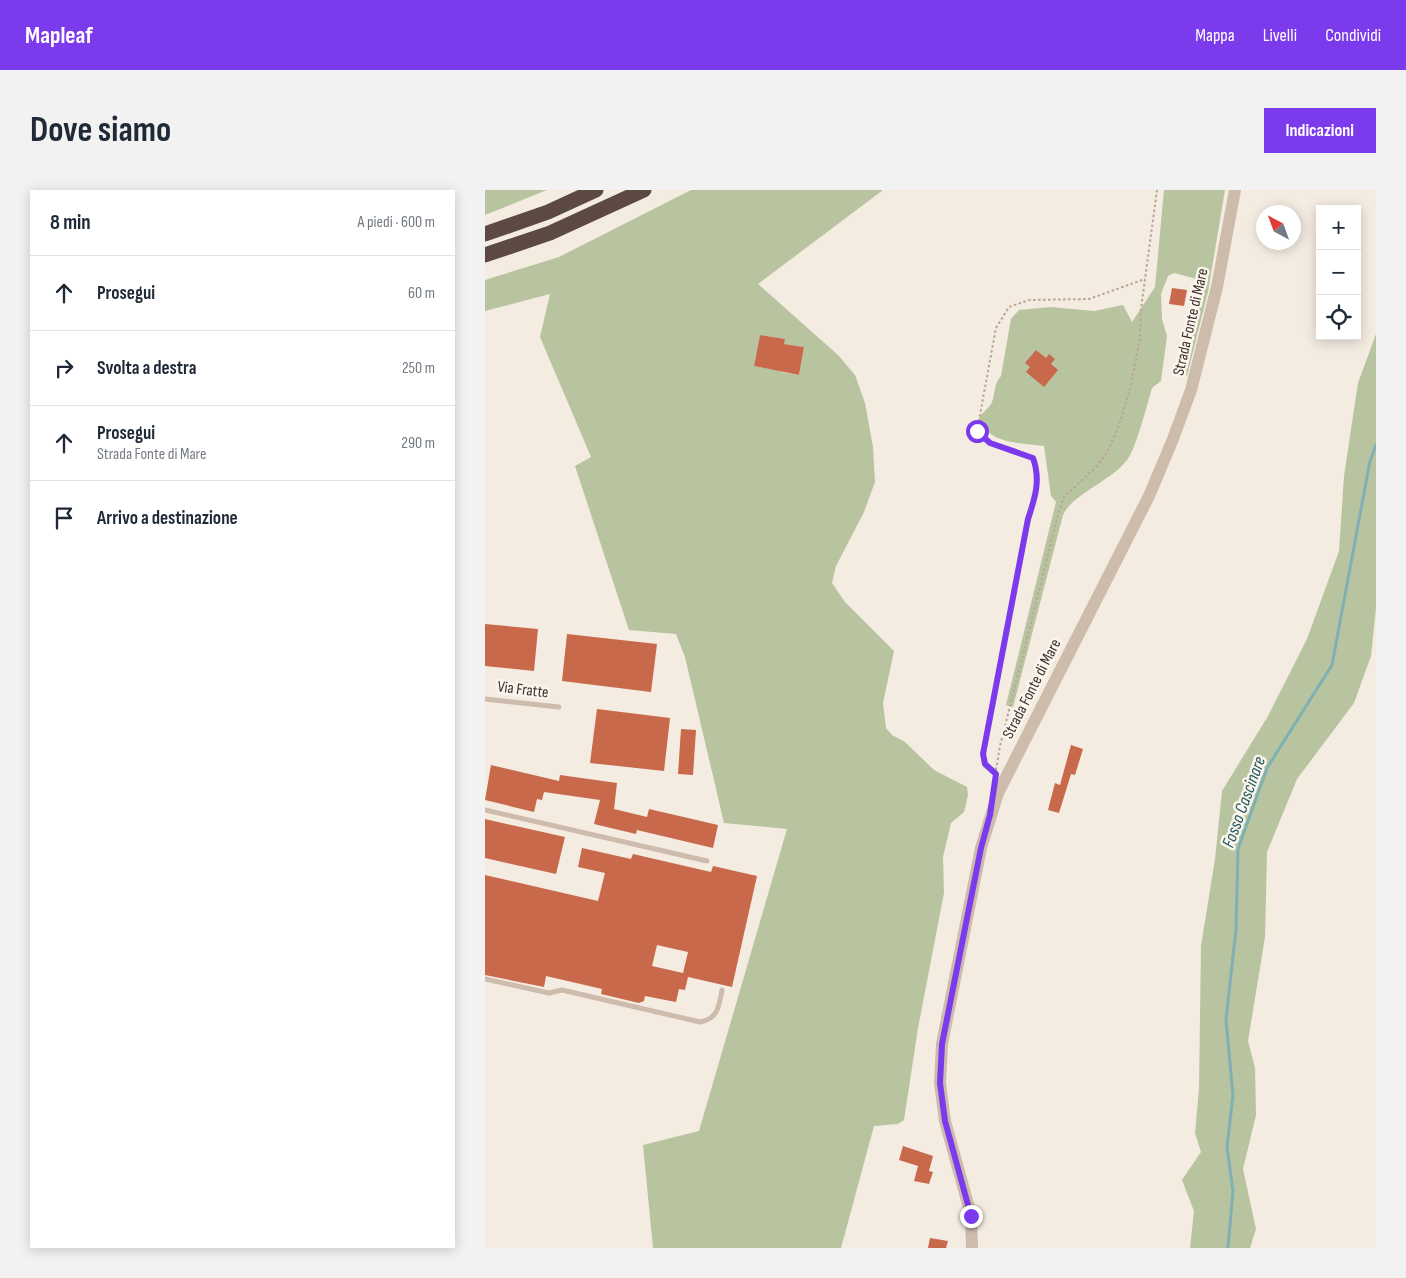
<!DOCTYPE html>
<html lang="it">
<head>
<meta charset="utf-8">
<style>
  :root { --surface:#fff; --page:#f2f2f3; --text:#1f2937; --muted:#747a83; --line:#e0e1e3; --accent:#7c3aed }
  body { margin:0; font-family:"Sofia Sans Condensed",sans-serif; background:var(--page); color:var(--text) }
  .controls { position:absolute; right:15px; top:15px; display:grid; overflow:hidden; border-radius:0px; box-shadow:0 2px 12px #0003 }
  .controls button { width:45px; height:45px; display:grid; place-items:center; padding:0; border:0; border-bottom:1px solid var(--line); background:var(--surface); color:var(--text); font:25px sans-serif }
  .compass { position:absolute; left:771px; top:15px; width:45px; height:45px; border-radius:50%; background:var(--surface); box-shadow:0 2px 12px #0003; rotate:319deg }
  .stop { position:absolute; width:15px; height:15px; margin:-11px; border:4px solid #7c3aed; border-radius:50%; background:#fff }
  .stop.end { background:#7c3aed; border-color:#fff; box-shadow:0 1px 5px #0008 }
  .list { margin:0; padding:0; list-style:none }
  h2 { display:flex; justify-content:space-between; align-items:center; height:65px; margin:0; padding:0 20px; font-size:21px }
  h2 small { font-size:16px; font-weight:400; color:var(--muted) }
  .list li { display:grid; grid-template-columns:32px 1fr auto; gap:15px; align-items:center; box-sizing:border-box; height:75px; padding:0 20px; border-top:1px solid var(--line) }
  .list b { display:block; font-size:19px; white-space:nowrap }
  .list p { margin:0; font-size:16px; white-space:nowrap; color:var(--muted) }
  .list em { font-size:16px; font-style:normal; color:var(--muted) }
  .icon { flex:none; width:28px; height:28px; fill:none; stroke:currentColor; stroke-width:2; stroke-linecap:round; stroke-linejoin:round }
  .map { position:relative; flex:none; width:891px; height:1058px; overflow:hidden; border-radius:0px }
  header { display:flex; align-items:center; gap:30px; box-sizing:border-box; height:70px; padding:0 25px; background:var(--accent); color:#fff }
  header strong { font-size:24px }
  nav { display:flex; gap:28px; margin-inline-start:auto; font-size:18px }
  .intro { display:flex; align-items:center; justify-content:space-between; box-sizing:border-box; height:120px; padding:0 30px }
  h1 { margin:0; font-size:35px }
  .button { padding:12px 22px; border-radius:0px; background:var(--accent); color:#fff; font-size:18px; font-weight:700 }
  main { display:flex; gap:30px; padding:0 30px }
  aside { flex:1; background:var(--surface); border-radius:0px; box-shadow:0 2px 12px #0003 }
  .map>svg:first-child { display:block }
  .green { fill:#b8c4a0; fill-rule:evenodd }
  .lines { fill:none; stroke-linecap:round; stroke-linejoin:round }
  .stream { stroke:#7fb0b2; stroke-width:3 }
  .building { fill:#c8694b; fill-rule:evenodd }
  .path { stroke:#b9a596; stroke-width:2; stroke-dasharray:2.5 2.5; stroke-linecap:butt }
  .service { stroke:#cdbbac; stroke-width:5 }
  .tertiary { stroke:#cdbbac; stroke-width:12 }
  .motorway { stroke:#5c4a42; stroke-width:15 }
  .route { stroke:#7c3aed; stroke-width:6 }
  .labels { text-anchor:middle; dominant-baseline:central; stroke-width:5; stroke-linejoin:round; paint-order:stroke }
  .street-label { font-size:16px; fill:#3b302b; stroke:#fbf5ee }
  .water-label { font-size:18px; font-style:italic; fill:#1f5a5e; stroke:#fbf5ee }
</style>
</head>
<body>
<header>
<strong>Mapleaf</strong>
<nav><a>Mappa</a><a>Livelli</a><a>Condividi</a></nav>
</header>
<div class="intro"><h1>Dove siamo</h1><a class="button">Indicazioni</a></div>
<main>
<aside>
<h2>8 min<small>A piedi · 600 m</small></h2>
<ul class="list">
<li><svg class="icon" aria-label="ahead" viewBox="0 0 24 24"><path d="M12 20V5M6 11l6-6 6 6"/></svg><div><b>Prosegui</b></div><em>60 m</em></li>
<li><svg class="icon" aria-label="right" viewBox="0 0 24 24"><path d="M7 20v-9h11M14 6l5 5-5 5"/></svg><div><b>Svolta a destra</b></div><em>250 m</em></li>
<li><svg class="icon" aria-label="ahead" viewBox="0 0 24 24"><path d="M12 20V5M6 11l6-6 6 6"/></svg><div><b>Prosegui</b><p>Strada Fonte di Mare</p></div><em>290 m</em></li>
<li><svg class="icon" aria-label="arrive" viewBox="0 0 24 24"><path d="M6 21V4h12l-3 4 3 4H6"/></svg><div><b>Arrivo a destinazione</b></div></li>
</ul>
</aside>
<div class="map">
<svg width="891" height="1058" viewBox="0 0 891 1058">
  <rect width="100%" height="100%" fill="#f4ebe1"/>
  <g class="green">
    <polygon points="0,0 62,0 0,25"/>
    <path d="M206 0H398L273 94 353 165 370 185 380 213 388 257 390 292 379 322 351 376 347 393 360 412 409 461 398 513 401 538 407 545 420 552 449 580 482 597 483 605 479 622 466 633 458 667 459 703 433 838 419 930 413 934 389 936 356 1058H168L158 955 214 941 302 639 239 633 200 467 191 444 144 440 90 276 106 267 55 147 65 104 0 121V90L74 67ZM275 145 299 149V154L319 157 314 185 296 182 297 177 285 179 269 176Z"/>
    <path d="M679 0H740L723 102 702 186 692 179 712 89 689 83 683 86 676 104 677 129 682 146 676 191 667 198C662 215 652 254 644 267 631 289 588 303 578 325L528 517 521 515 571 312 566 306 559 256C536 253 501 254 494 227 498 222 505 217 507 212 511 202 508 195 516 186L526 129 534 120 566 117 609 121 638 115 647 132 670 97Z"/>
    <polygon points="891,144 891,418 886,466 869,513 812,589 782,662 780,747 763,851 770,878 771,925 758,979 771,1039 765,1058 705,1058 709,1021 697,990 716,962 710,943 714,899 716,756 730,669 737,601 783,526 822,449 854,361 859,286 873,193"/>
  </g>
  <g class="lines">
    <polyline class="stream" points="743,1058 748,1001 742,957 748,905 741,830 751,739 753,659 782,578 847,475 885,271 891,255"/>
  </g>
  <g class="building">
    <polygon points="687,98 702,100 699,116 684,114"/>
    <polygon points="275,145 300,149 299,154 319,157 314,185 269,176"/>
    <polygon points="551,160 561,168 564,164 570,169 566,174 573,180 559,197 541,182 545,177 540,173"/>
    <polygon points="0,434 53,439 49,481 0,476"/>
    <polygon points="82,444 172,454 166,502 77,491"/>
    <polygon points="112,519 185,528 179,581 105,573"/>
    <polygon points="196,539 211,540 208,585 193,584"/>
    <polygon points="586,555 598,559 590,585 586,584 574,623 563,620 570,593 575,595"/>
    <polygon points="6,575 74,591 75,585 132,593 129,619 162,627 164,619 233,635 228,658 152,640 151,644 109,634 115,610 59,602 57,610 52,609 49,622 0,610"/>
    <polygon points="0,629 80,647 71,684 0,668"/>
    <path d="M97 658 146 669 148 664 226 682 228 676 272 686 247 797 203 787 200 800 194 799 191 812 160 806 159 811 154 813 116 804 117 799 61 786 59 797 0 785V685L113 711 120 683 93 677ZM172 755 203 762 198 783 167 776Z"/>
    <polygon points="418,956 448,966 444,981 448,982 444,994 429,991 433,976 414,970"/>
    <polygon points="445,1048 463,1051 461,1058 443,1058"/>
  </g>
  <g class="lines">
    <g class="path">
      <polyline points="511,580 515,556 574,321 579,307 611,277 622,263 634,235 645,199 655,148 656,119 672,0"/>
      <path d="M510 584 500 574 498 564 543 329C550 308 556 290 549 268L505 253 492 241 511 138 524 117 544 110 604 109 660 89"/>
    </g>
    <g class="service">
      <polyline points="0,509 74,517"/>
      <polyline points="0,620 222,671"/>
      <path d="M0 789 64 803 77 800 215 832C233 829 234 816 237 800"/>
    </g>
    <polyline class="tertiary" points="487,1058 486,1025 460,931 455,893 457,854 496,658 513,603 664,306 688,249 706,200 732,97 750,0"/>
    <g class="motorway">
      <polyline points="0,44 63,22 111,0"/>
      <polyline points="0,65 65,43 159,0"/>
    </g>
  </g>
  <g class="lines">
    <path class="route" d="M486 1026 460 931 455 893 457 854 496 658 505 625 511 584 500 574 498 564 543 329C550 308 556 290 548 268L505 253 492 241"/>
  </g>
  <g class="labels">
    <g class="street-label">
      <text transform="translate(706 132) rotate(-77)">Strada Fonte di Mare</text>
      <text transform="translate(547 499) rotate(-63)">Strada Fonte di Mare</text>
      <text transform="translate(38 500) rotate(7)">Via Fratte</text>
    </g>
    <g class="water-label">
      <text transform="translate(759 612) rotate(-70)">Fosso Cascinare</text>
    </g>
  </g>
</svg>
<div class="controls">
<button>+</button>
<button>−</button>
<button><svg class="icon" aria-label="locate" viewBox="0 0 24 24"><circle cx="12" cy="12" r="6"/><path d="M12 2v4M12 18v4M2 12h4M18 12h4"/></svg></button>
</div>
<svg class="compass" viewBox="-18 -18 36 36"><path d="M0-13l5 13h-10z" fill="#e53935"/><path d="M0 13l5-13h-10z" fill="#747a83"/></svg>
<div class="stop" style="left:492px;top:241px"></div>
<div class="stop end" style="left:486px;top:1026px"></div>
</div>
</main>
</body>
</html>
